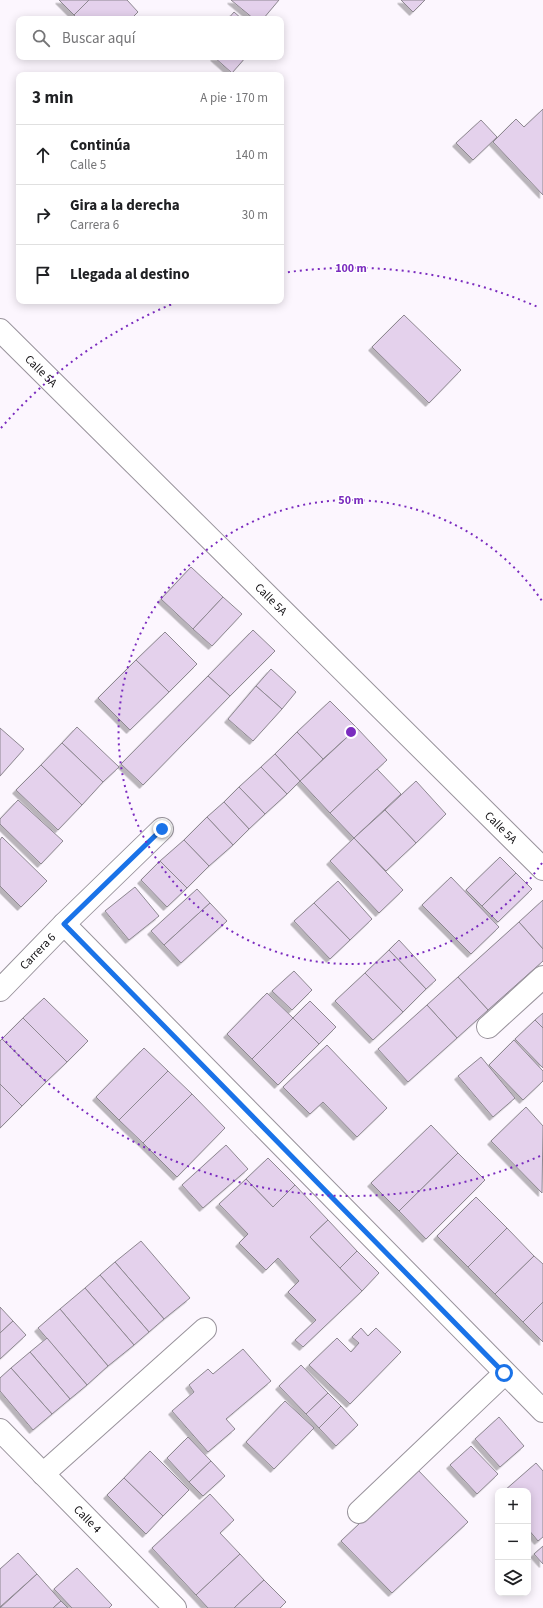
<!DOCTYPE html>
<html lang="es">
<head>
<meta charset="utf-8">
<style>
  :root { --surface:#fff; --page:#f2f2f2; --text:#202124; --muted:#757577; --line:#e0e0e0 }
  body { margin:0; font-family:"Source Sans 3",sans-serif; background:var(--page); color:var(--text) }
  .controls { position:absolute; right:12px; bottom:12px; display:grid; overflow:hidden; border-radius:8px; box-shadow:0 2px 10px #0003 }
  .controls button { width:36px; height:36px; display:grid; place-items:center; padding:0; border:0; border-bottom:1px solid var(--line); background:var(--surface); color:var(--text); font:20px sans-serif }
  .stop { position:absolute; width:12px; height:12px; margin:-9px; border:3px solid #1a73e8; border-radius:50%; background:#fff }
  .stop.end { background:#1a73e8; border-color:#fff; box-shadow:0 1px 4px #0008 }
  .list { margin:0; padding:0; list-style:none }
  h2 { display:flex; justify-content:space-between; align-items:center; height:52px; margin:0; padding:0 16px; font-size:17px }
  h2 small { font-size:13px; font-weight:400; color:var(--muted) }
  .list li { display:grid; grid-template-columns:26px 1fr auto; gap:12px; align-items:center; box-sizing:border-box; height:60px; padding:0 16px; border-top:1px solid var(--line) }
  .list b { display:block; font-size:15px; white-space:nowrap }
  .list p { margin:0; font-size:13px; white-space:nowrap; color:var(--muted) }
  .list em { font-size:13px; font-style:normal; color:var(--muted) }
  .icon { flex:none; width:22px; height:22px; fill:none; stroke:currentColor; stroke-width:2; stroke-linecap:round; stroke-linejoin:round }
  .map { position:relative; flex:none; width:543px; height:1608px; overflow:hidden }
  .search { position:absolute; background:var(--surface); box-shadow:0 2px 10px #0003; left:16px; top:16px; width:268px; height:44px; display:flex; align-items:center; gap:10px; box-sizing:border-box; padding:0 14px; border-radius:8px; color:var(--muted); font-size:15px }
  .panel { position:absolute; background:var(--surface); box-shadow:0 2px 10px #0003; left:16px; top:72px; width:268px; height:232px; border-radius:8px }
  .map>svg:first-child { display:block }
  .building { fill:#e4d1ec; stroke:#8e8891; filter:url(#shadow) }
  .lines { fill:none; stroke-linecap:round; stroke-linejoin:round }
  .minor-casing { stroke:#99939c; stroke-width:24 }
  .minor { stroke:#fff; stroke-width:22 }
  .route { stroke:#1a73e8; stroke-width:5 }
  .ring { fill:none; stroke:#7b2cbf; stroke-width:2; stroke-dasharray:2 4 }
  .labels { text-anchor:middle; dominant-baseline:central; stroke-width:3; stroke-linejoin:round; paint-order:stroke }
  .street-label { font-size:12px; fill:#121013; stroke:#fff }
  .centre { fill:#7b2cbf; stroke:#fff; stroke-width:2 }
  .ring-label { font-size:12px; text-anchor:middle; font-weight:bold; fill:#7b2cbf; stroke:#fff; stroke-width:3; stroke-linejoin:round; paint-order:stroke }
</style>
</head>
<body>
<div class="map">
<svg width="543" height="1608" viewBox="0 0 543 1608">
  <defs>
    <filter id="shadow"><feDropShadow dx="-3.5" dy="3.5" stdDeviation="0" flood-color="#0004"/></filter>
  </defs>
  <rect width="100%" height="100%" fill="#fcf6fe"/>
  <g class="building">
    <polygon points="59,0 89,0 74,15"/>
    <polygon points="89,0 127,0 138,12 131,19 78,19 74,15"/>
    <polygon points="231,0 279,0 263,19 254,19"/>
    <polygon points="401,0 425,0 413,12"/>
    <polygon points="234,12 242,19 228,19"/>
    <polygon points="214,57 246,57 232,73"/>
    <polygon points="543,109 543,195 493,142 516,119 524,127"/>
    <polygon points="481,120 497,137 473,160 456,143"/>
    <polygon points="404,315 461,370 429,403 372,347"/>
    <polygon points="191,567 223,597 193,629 161,599"/>
    <polygon points="223,597 242,614 212,646 193,629"/>
    <polygon points="253,630 275,651 230,696 208,676"/>
    <polygon points="165,632 197,664 169,692 136,660"/>
    <polygon points="136,660 169,692 130,730 98,698"/>
    <polygon points="271,669 296,692 282,709 256,686"/>
    <polygon points="208,676 230,696 143,785 121,764"/>
    <polygon points="256,686 282,709 253,741 228,719"/>
    <polygon points="330,701 357,728 323,759 297,732"/>
    <polygon points="77,727 119,767 103,782 62,743"/>
    <polygon points="0,728 24,749 0,776"/>
    <polygon points="357,728 387,760 330,813 300,781"/>
    <polygon points="297,732 323,759 300,781 275,754"/>
    <polygon points="62,743 103,782 82,805 41,765"/>
    <polygon points="275,754 300,781 287,794 261,767"/>
    <polygon points="41,765 82,805 58,830 16,790"/>
    <polygon points="261,767 287,794 265,814 239,787"/>
    <polygon points="377,769 401,794 354,838 330,813"/>
    <polygon points="416,781 446,814 416,843 385,810"/>
    <polygon points="239,787 265,814 249,829 224,802"/>
    <polygon points="18,800 63,841 41,864 0,824 0,819"/>
    <polygon points="224,802 249,829 233,845 207,817"/>
    <polygon points="385,810 416,843 386,871 354,838"/>
    <polygon points="207,817 233,845 209,866 184,840"/>
    <polygon points="2,837 47,881 21,907 0,886 0,840"/>
    <polygon points="354,838 403,890 379,913 330,861"/>
    <polygon points="184,840 209,866 187,888 160,861"/>
    <polygon points="500,857 516,873 482,906 466,890"/>
    <polygon points="160,861 187,888 167,907 141,880"/>
    <polygon points="516,873 532,889 498,922 482,906"/>
    <polygon points="451,877 499,927 471,954 422,905"/>
    <polygon points="338,881 372,919 350,940 314,903"/>
    <polygon points="135,887 159,916 129,940 105,911"/>
    <polygon points="197,889 210,903 164,945 151,931"/>
    <polygon points="543,900 543,949 519,922"/>
    <polygon points="210,903 227,921 181,963 164,945"/>
    <polygon points="314,903 350,940 330,959 294,921"/>
    <polygon points="519,922 543,949 543,961 488,1010 458,977"/>
    <polygon points="399,940 436,980 426,989 389,950"/>
    <polygon points="389,950 426,989 403,1012 365,973"/>
    <polygon points="294,971 312,990 292,1010 272,991"/>
    <polygon points="365,973 403,1012 373,1040 335,1001"/>
    <polygon points="458,977 488,1010 457,1038 427,1005"/>
    <polygon points="267,993 293,1018 252,1059 227,1034"/>
    <polygon points="44,998 88,1041 67,1062 23,1018"/>
    <polygon points="310,1001 336,1027 319,1044 293,1018"/>
    <polygon points="427,1005 457,1038 408,1082 378,1049"/>
    <polygon points="543,1013 543,1028 535,1020"/>
    <polygon points="23,1018 67,1062 46,1082 2,1039"/>
    <polygon points="293,1018 319,1044 278,1085 252,1059"/>
    <polygon points="535,1020 543,1028 543,1068 515,1039"/>
    <polygon points="2,1039 46,1082 22,1106 0,1084 0,1041"/>
    <polygon points="514,1040 543,1071 543,1081 523,1100 489,1065"/>
    <polygon points="327,1045 387,1108 357,1137 323,1102 310,1114 283,1087"/>
    <polygon points="144,1048 168,1071 119,1120 96,1097"/>
    <polygon points="481,1057 515,1098 493,1117 458,1076"/>
    <polygon points="168,1071 192,1094 143,1143 119,1120"/>
    <polygon points="0,1084 22,1106 0,1128"/>
    <polygon points="192,1094 225,1128 177,1177 143,1143"/>
    <polygon points="526,1107 543,1126 542,1193 491,1141"/>
    <polygon points="431,1125 458,1153 399,1211 371,1183"/>
    <polygon points="226,1145 248,1169 203,1208 182,1185"/>
    <polygon points="458,1153 485,1180 426,1239 399,1211"/>
    <polygon points="268,1158 295,1185 273,1207 246,1179"/>
    <polygon points="246,1179 273,1207 295,1185 328,1220 310,1237 362,1291 303,1347 295,1340 316,1320 288,1292 299,1281 278,1258 266,1270 239,1243 248,1234 219,1204"/>
    <polygon points="476,1197 507,1228 468,1267 437,1236"/>
    <polygon points="328,1220 357,1251 340,1268 310,1237"/>
    <polygon points="507,1228 534,1256 495,1294 468,1267"/>
    <polygon points="141,1241 190,1298 164,1319 115,1262"/>
    <polygon points="357,1251 379,1273 362,1291 340,1268"/>
    <polygon points="534,1256 543,1264 543,1302 523,1322 495,1294"/>
    <polygon points="115,1262 164,1319 149,1332 100,1275"/>
    <polygon points="100,1275 149,1332 134,1345 85,1288"/>
    <polygon points="85,1288 134,1345 108,1366 60,1309"/>
    <polygon points="543,1302 543,1342 523,1322"/>
    <polygon points="0,1307 13,1321 0,1333"/>
    <polygon points="60,1309 108,1366 87,1385 38,1328"/>
    <polygon points="13,1321 26,1335 0,1359 0,1333"/>
    <polygon points="361,1328 368,1336 376,1328 401,1352 350,1404 309,1365 337,1338 351,1352 359,1343 352,1337"/>
    <polygon points="47,1338 87,1385 70,1399 30,1352"/>
    <polygon points="243,1349 271,1381 226,1419 235,1429 208,1452 172,1411 194,1392 189,1385 208,1369 213,1374"/>
    <polygon points="30,1352 70,1399 52,1414 11,1368"/>
    <polygon points="301,1365 328,1393 306,1414 279,1386"/>
    <polygon points="11,1368 52,1414 33,1430 0,1391 0,1378"/>
    <polygon points="328,1393 341,1406 319,1428 306,1414"/>
    <polygon points="285,1401 314,1428 274,1469 246,1442"/>
    <polygon points="341,1406 358,1425 336,1446 319,1428"/>
    <polygon points="499,1417 524,1446 500,1467 475,1439"/>
    <polygon points="188,1437 211,1461 189,1482 167,1458"/>
    <polygon points="471,1446 498,1474 477,1494 450,1465"/>
    <polygon points="150,1451 189,1490 163,1516 124,1478"/>
    <polygon points="211,1461 225,1476 203,1496 189,1482"/>
    <polygon points="536,1463 543,1471 543,1537 538,1541 528,1529 528,1491 504,1491"/>
    <polygon points="417,1469 468,1522 392,1593 341,1541"/>
    <polygon points="124,1478 163,1516 146,1534 107,1495"/>
    <polygon points="210,1494 234,1520 220,1533 240,1554 196,1595 152,1548"/>
    <polygon points="543,1546 543,1564 534,1554"/>
    <polygon points="18,1553 37,1574 0,1607 0,1569"/>
    <polygon points="240,1554 264,1580 234,1608 208,1608 196,1595"/>
    <polygon points="77,1568 112,1605 109,1608 72,1608 54,1589"/>
    <polygon points="37,1574 61,1601 53,1608 0,1608"/>
    <polygon points="264,1580 286,1602 280,1608 234,1608"/>
    <polygon points="61,1601 68,1608 53,1608"/>
  </g>
  <g class="lines">
    <defs>
      <g id="minor">
        <path id="s1" d="M0 330 543 869"/>
        <polyline points="64,924 543,1411"/>
        <path id="s2" d="M0 990 64 924 162 829"/>
        <polyline points="488,1027 543,977"/>
        <path id="s3" d="M0 1430 175 1608"/>
        <polyline points="43,1474 205,1329"/>
        <polyline points="359,1512 505,1373"/>
      </g>
    </defs>
    <use href="#minor" class="minor-casing"/>
    <use href="#minor" class="minor"/>
  </g>
  <g class="lines">
    <polyline class="route" points="162,829 64,924 504,1373"/>
  </g>
  <g class="ring">
    <path d="M542 863A232 232 0 1 1 542 601"/>
    <path d="M540 1156A464 464 0 0 1 1 1036M1 428A464 464 0 0 1 177 302M282 273A464 464 0 0 1 540 308"/>
  </g>
  <g class="labels">
    <g class="street-label">
      <text stroke="none"><textPath href="#s1" startOffset="58">Calle 5A</textPath></text>
      <text stroke="none"><textPath href="#s1" startOffset="382">Calle 5A</textPath></text>
      <text stroke="none"><textPath href="#s1" startOffset="706">Calle 5A</textPath></text>
      <text stroke="none"><textPath href="#s2" startOffset="54">Carrera 6</textPath></text>
      <text stroke="none"><textPath href="#s3" startOffset="125">Calle 4</textPath></text>
    </g>
  </g>
  <circle cx="351" cy="732" r="6" class="centre"/>
  <g class="ring-label">
    <text x="351" y="272">100 m</text>
    <text x="351" y="504">50 m</text>
  </g>
</svg>
<div class="controls">
<button>+</button>
<button>−</button>
<button><svg class="icon" aria-label="layers" viewBox="0 0 24 24"><path d="M12 4l9 5-9 5-9-5zM3 14l9 5 9-5"/></svg></button>
</div>
<div class="stop" style="left:504px;top:1373px"></div>
<div class="stop end" style="left:162px;top:829px"></div>
<div class="search"><svg class="icon" aria-label="search" viewBox="0 0 24 24"><circle cx="10" cy="10" r="6"/><path d="M15 15l6 6"/></svg>Buscar aquí</div>
<section class="panel">
<h2>3 min<small>A pie · 170 m</small></h2>
<ul class="list">
<li><svg class="icon" aria-label="ahead" viewBox="0 0 24 24"><path d="M12 20V5M6 11l6-6 6 6"/></svg><div><b>Continúa</b><p>Calle 5</p></div><em>140 m</em></li>
<li><svg class="icon" aria-label="right" viewBox="0 0 24 24"><path d="M7 20v-9h11M14 6l5 5-5 5"/></svg><div><b>Gira a la derecha</b><p>Carrera 6</p></div><em>30 m</em></li>
<li><svg class="icon" aria-label="arrive" viewBox="0 0 24 24"><path d="M6 21V4h12l-3 4 3 4H6"/></svg><div><b>Llegada al destino</b></div></li>
</ul>
</section>
</div>
</body>
</html>
